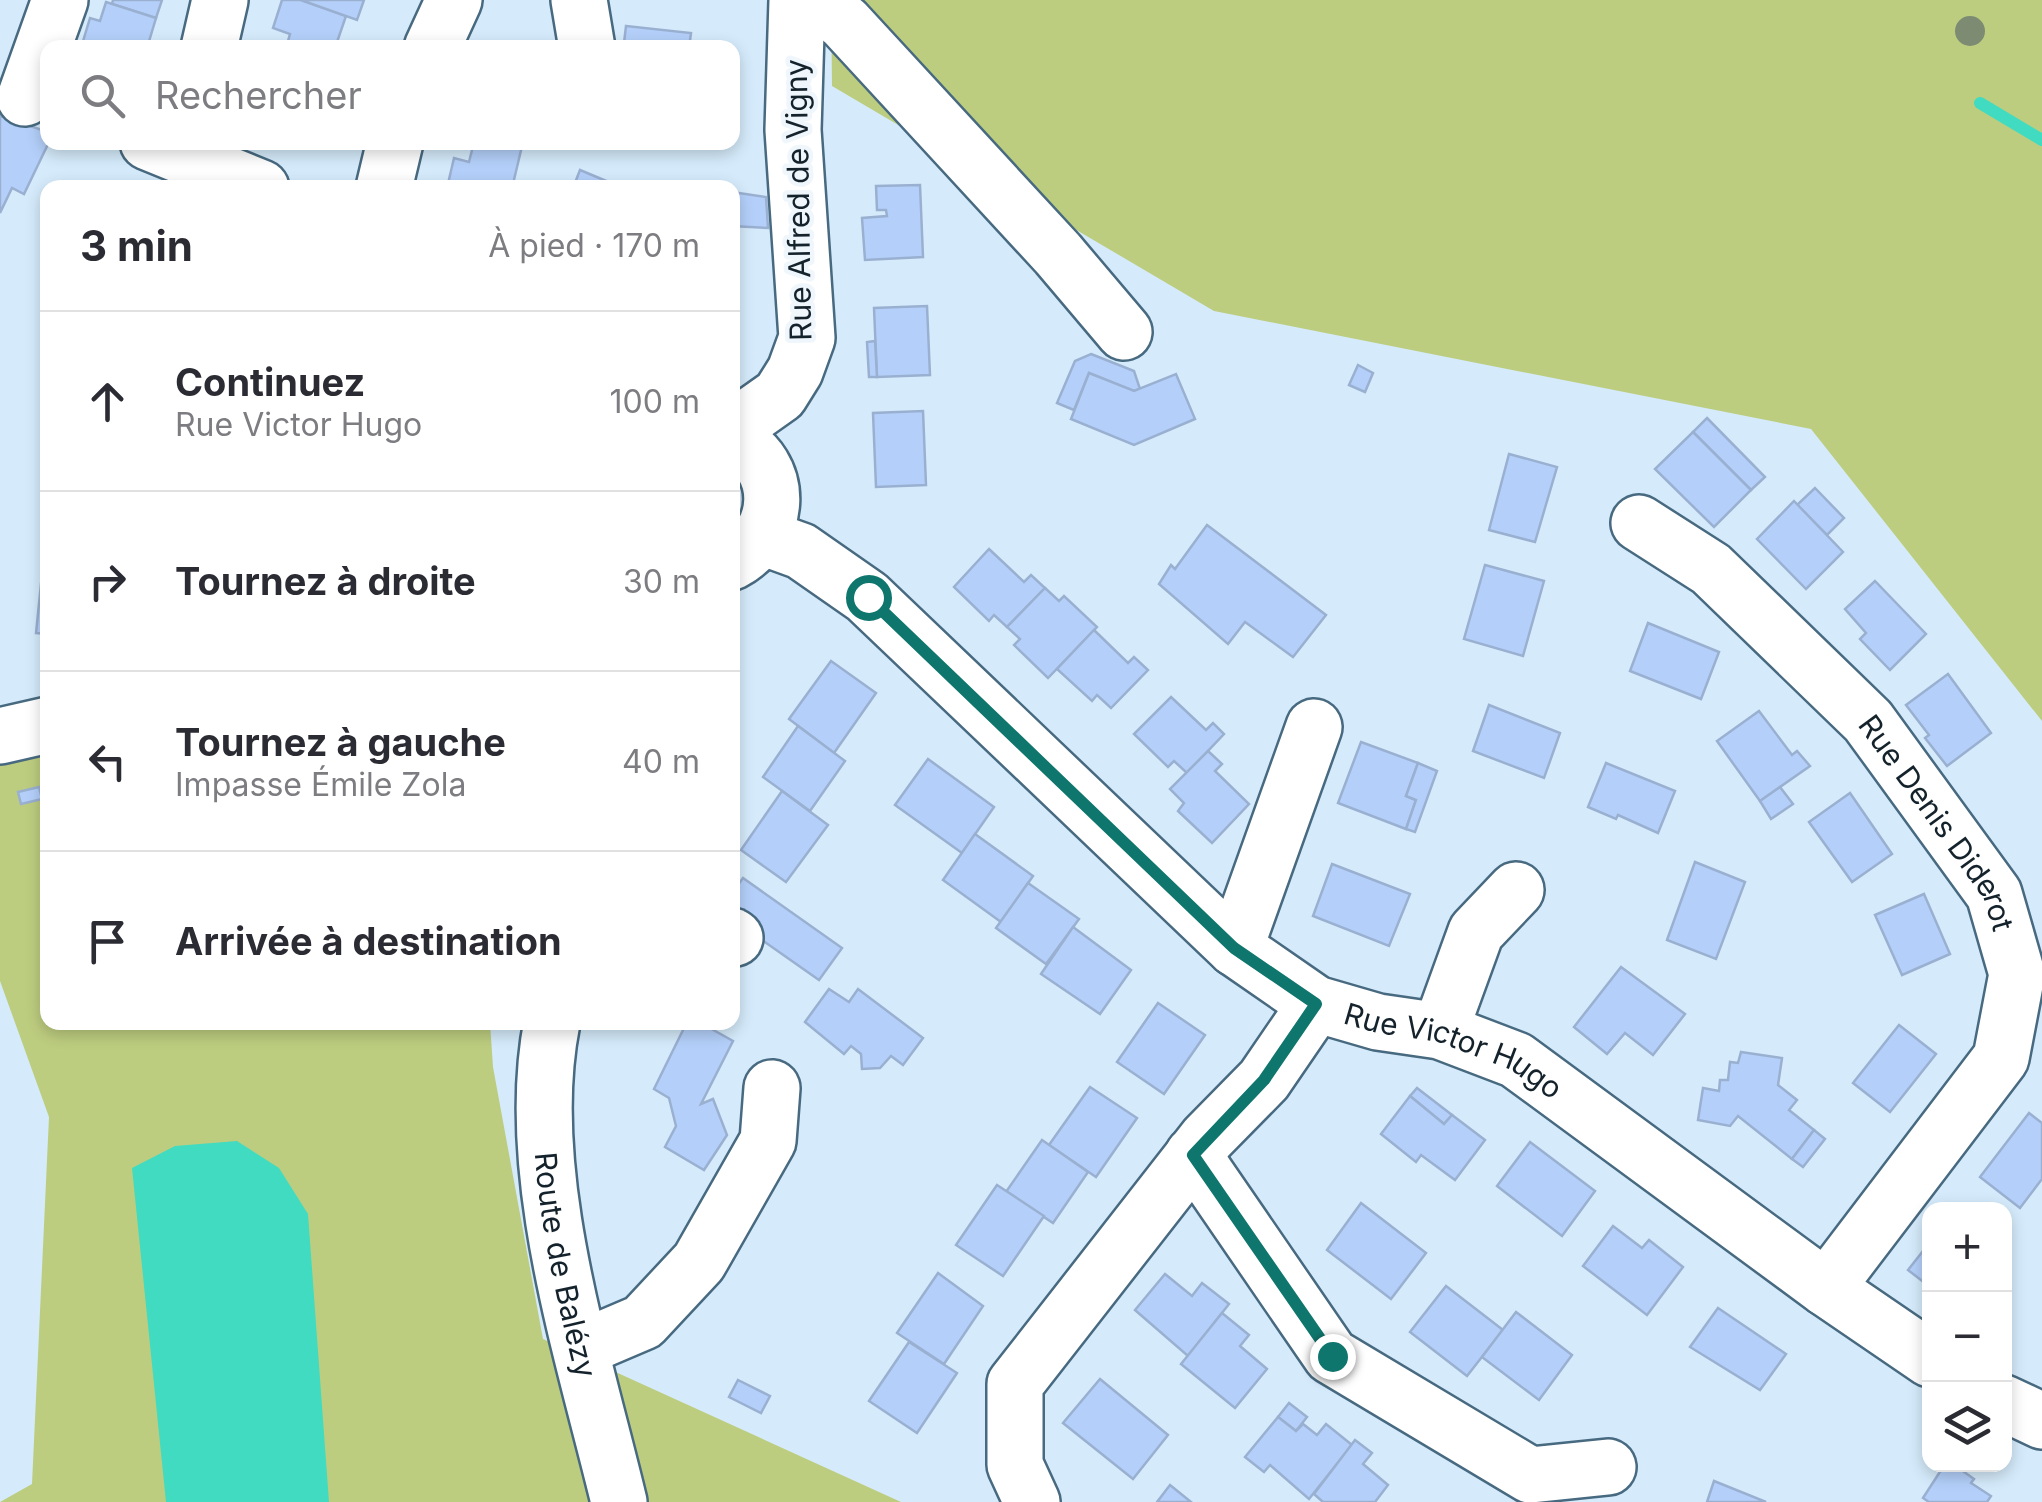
<!DOCTYPE html>
<html lang="fr">
<head>
<meta charset="utf-8">
<style>
  :root { --surface:#fff; --page:#f2f2f3; --text:#2b2b33; --muted:#7c7c81; --line:#e1e1e2 }
  body { margin:0; font-family:Inter,sans-serif; background:var(--page); color:var(--text) }
  .controls { position:absolute; right:30px; bottom:30px; display:grid; overflow:hidden; border-radius:20px; box-shadow:0 5px 15px #0003 }
  .controls button { width:90px; height:90px; display:grid; place-items:center; padding:0; border:0; border-bottom:2px solid var(--line); background:var(--surface); color:var(--text); font:50px sans-serif }
  .stop { position:absolute; width:30px; height:30px; margin:-22px; border:8px solid #0f766e; border-radius:50%; background:#fff }
  .stop.end { background:#0f766e; border-color:#fff; box-shadow:0 2px 10px #0008 }
  .list { margin:0; padding:0; list-style:none }
  h2 { display:flex; justify-content:space-between; align-items:center; height:130px; margin:0; padding:0 40px; font-size:42px }
  h2 small { font-size:32px; font-weight:400; color:var(--muted) }
  .list li { display:grid; grid-template-columns:65px 1fr auto; gap:30px; align-items:center; box-sizing:border-box; height:180px; padding:0 40px; border-top:2px solid var(--line) }
  .list b { display:block; font-size:38px; white-space:nowrap }
  .list p { margin:0; font-size:32px; white-space:nowrap; color:var(--muted) }
  .list em { font-size:32px; font-style:normal; color:var(--muted) }
  .icon { flex:none; width:55px; height:55px; fill:none; stroke:currentColor; stroke-width:2; stroke-linecap:round; stroke-linejoin:round }
  .map { position:relative; flex:none; width:2042px; height:1502px; overflow:hidden }
  .search { position:absolute; background:var(--surface); box-shadow:0 5px 15px #0003; left:40px; top:40px; width:700px; height:110px; display:flex; align-items:center; gap:25px; box-sizing:border-box; padding:0 35px; border-radius:20px; color:var(--muted); font-size:38px }
  .panel { position:absolute; background:var(--surface); box-shadow:0 5px 15px #0003; left:40px; top:180px; width:700px; height:850px; border-radius:20px }
  .map>svg:first-child { display:block }
  .green { fill:#bdcd7f }
  .water { fill:#40dbc0 }
  .lines { fill:none; stroke-linecap:round; stroke-linejoin:round }
  .stream { stroke:#40dbc0; stroke-width:12 }
  .building { fill:#b4d0fa; stroke:#9ab0d1; stroke-width:2.5 }
  .minor-casing { stroke:#486a80; stroke-width:60 }
  .major-casing { stroke:#486a80; stroke-width:60 }
  .minor { stroke:#fff; stroke-width:55 }
  .major { stroke:#fff; stroke-width:55 }
  .tree { fill:#7c8b72 }
  .route { stroke:#0f766e; stroke-width:12 }
  .labels { text-anchor:middle; dominant-baseline:central; stroke-width:9; stroke-linejoin:round; paint-order:stroke }
  .street-label { font-size:30px; fill:#14222c; stroke:#eff6fc }
</style>
</head>
<body>
<div class="map">
<svg width="2042" height="1502" viewBox="0 0 2042 1502">
  <rect width="100%" height="100%" fill="#d5ebfb"/>
  <g class="green">
    <polygon points="831,0 2042,0 2042,721 1811,429 1214,311 832,86"/>
    <polygon points="41,754 48,813 48,1022 490,1023 493,1067 543,1339 901,1502 0,1502 32,1484 49,1117 0,981 0,759"/>
  </g>
  <polygon class="water" points="237,1141 279,1168 308,1214 329,1502 166,1502 132,1168 175,1146"/>
  <g class="lines">
    <polyline class="stream" points="1980,103 2042,140"/>
  </g>
  <g class="building">
    <polygon points="113,0 162,0 156,18 112,4"/>
    <polygon points="282,0 301,0 346,16 335,48 286,48 290,34 273,28"/>
    <polygon points="301,0 364,0 357,20"/>
    <polygon points="106,2 156,18 147,48 81,48 90,18 100,21"/>
    <polygon points="626,26 691,33 689,48 634,48 634,44 624,43"/>
    <polygon points="0,116 48,132 49,142 24,194 12,188 0,213"/>
    <polygon points="474,142 523,142 512,188 447,188 454,158 469,162"/>
    <polygon points="580,170 623,188 573,188"/>
    <polygon points="920,185 923,257 865,260 862,218 887,216 886,210 877,210 876,186"/>
    <polygon points="732,192 766,197 768,228 732,226"/>
    <polygon points="927,306 930,375 877,377 874,308"/>
    <polygon points="875,341 877,377 869,377 867,342"/>
    <polygon points="1091,354 1134,371 1140,389 1134,391 1089,373 1074,410 1057,403 1075,361"/>
    <polygon points="1358,365 1373,373 1365,392 1349,385"/>
    <polygon points="1089,373 1134,391 1176,374 1195,419 1134,445 1071,419"/>
    <polygon points="923,411 926,485 876,487 873,413"/>
    <polygon points="1707,418 1765,477 1751,490 1693,432"/>
    <polygon points="1693,432 1751,490 1714,527 1655,469"/>
    <polygon points="1509,454 1557,467 1535,542 1489,530"/>
    <polygon points="1815,488 1844,518 1827,535 1797,505"/>
    <polygon points="1794,501 1843,552 1806,589 1757,539"/>
    <polygon points="1207,525 1326,615 1293,657 1245,622 1228,644 1159,584 1171,565 1175,569"/>
    <polygon points="989,549 1024,582 1031,575 1045,588 1007,627 994,615 989,621 954,587"/>
    <polygon points="1485,565 1544,581 1523,656 1464,639"/>
    <polygon points="42,574 48,575 48,634 36,633"/>
    <polygon points="1875,581 1926,634 1890,670 1860,639 1866,633 1845,609"/>
    <polygon points="1045,588 1059,601 1064,596 1097,627 1048,678 1014,645 1020,639 1007,627"/>
    <polygon points="1648,623 1719,652 1701,699 1630,671"/>
    <polygon points="1094,630 1128,663 1134,657 1148,670 1111,708 1097,695 1092,701 1057,669"/>
    <polygon points="831,661 876,693 834,753 789,719"/>
    <polygon points="1948,674 1991,733 1947,766 1925,738 1929,735 1906,705"/>
    <polygon points="1171,697 1206,730 1213,723 1224,734 1187,773 1174,761 1168,767 1134,734"/>
    <polygon points="1489,705 1560,733 1544,778 1473,751"/>
    <polygon points="1759,711 1792,755 1797,751 1810,766 1760,801 1717,741"/>
    <polygon points="798,726 845,761 810,811 763,777"/>
    <polygon points="1361,742 1418,763 1406,796 1416,800 1406,829 1338,803"/>
    <polygon points="1208,751 1222,764 1215,771 1249,804 1212,843 1178,811 1184,803 1170,789"/>
    <polygon points="928,759 994,807 962,853 895,805"/>
    <polygon points="1418,763 1437,771 1415,832 1406,829 1416,800 1406,796"/>
    <polygon points="1606,763 1675,791 1658,833 1618,815 1616,819 1588,807"/>
    <polygon points="39,787 42,799 21,804 18,792"/>
    <polygon points="1780,787 1793,804 1771,819 1760,801"/>
    <polygon points="782,791 828,825 786,882 741,850"/>
    <polygon points="1850,793 1892,854 1852,882 1809,822"/>
    <polygon points="975,834 1033,876 1001,922 943,880"/>
    <polygon points="1695,862 1745,882 1716,959 1667,940"/>
    <polygon points="1332,864 1410,894 1389,946 1313,916"/>
    <polygon points="743,878 842,948 819,980 732,919 732,893"/>
    <polygon points="1028,883 1079,919 1046,964 996,928"/>
    <polygon points="1924,894 1950,954 1902,975 1875,915"/>
    <polygon points="1073,927 1131,970 1100,1014 1041,974"/>
    <polygon points="1621,967 1685,1014 1653,1055 1625,1033 1607,1054 1574,1027"/>
    <polygon points="829,989 849,1002 858,989 923,1038 903,1065 891,1056 880,1068 862,1069 861,1054 851,1046 844,1054 805,1022"/>
    <polygon points="1158,1003 1205,1035 1164,1094 1117,1062"/>
    <polygon points="687,1022 699,1022 733,1041 701,1104 713,1099 727,1135 704,1170 665,1147 676,1126 669,1098 654,1089"/>
    <polygon points="1899,1025 1936,1054 1890,1112 1853,1083"/>
    <polygon points="1741,1052 1782,1058 1778,1085 1797,1100 1789,1110 1814,1130 1792,1159 1738,1116 1730,1126 1698,1120 1703,1088 1719,1091 1720,1080 1728,1080 1730,1062 1738,1063"/>
    <polygon points="1090,1087 1137,1118 1096,1177 1049,1145"/>
    <polygon points="1417,1088 1452,1115 1444,1124 1410,1096"/>
    <polygon points="1410,1096 1444,1124 1452,1115 1485,1140 1455,1180 1421,1155 1416,1162 1381,1134"/>
    <polygon points="2029,1113 2042,1123 2042,1179 2020,1208 1980,1177"/>
    <polygon points="1814,1130 1825,1139 1803,1167 1792,1159"/>
    <polygon points="1042,1140 1088,1172 1053,1223 1006,1192"/>
    <polygon points="1530,1142 1595,1191 1562,1236 1497,1186"/>
    <polygon points="997,1185 1044,1216 1003,1276 956,1245"/>
    <polygon points="1361,1203 1426,1253 1391,1299 1327,1250"/>
    <polygon points="1613,1226 1642,1248 1649,1240 1683,1267 1647,1315 1583,1266"/>
    <polygon points="1930,1242 1930,1287 1908,1270"/>
    <polygon points="938,1273 983,1306 944,1364 897,1333"/>
    <polygon points="1165,1274 1192,1296 1202,1283 1229,1304 1188,1356 1135,1310"/>
    <polygon points="1446,1286 1503,1330 1467,1376 1410,1332"/>
    <polygon points="1718,1308 1786,1354 1760,1390 1690,1347"/>
    <polygon points="1516,1312 1572,1355 1539,1400 1482,1357"/>
    <polygon points="1222,1313 1249,1335 1240,1346 1267,1369 1235,1408 1181,1364"/>
    <polygon points="909,1342 957,1373 917,1433 869,1401"/>
    <polygon points="1100,1379 1168,1435 1133,1479 1063,1423"/>
    <polygon points="738,1380 770,1396 761,1413 729,1397"/>
    <polygon points="1289,1403 1307,1417 1296,1431 1278,1417"/>
    <polygon points="1278,1417 1296,1431 1303,1424 1317,1435 1326,1424 1352,1445 1309,1499 1270,1465 1264,1472 1245,1457"/>
    <polygon points="1355,1440 1372,1453 1363,1464 1388,1485 1375,1502 1323,1502 1314,1494"/>
    <polygon points="1945,1464 1953,1464 1974,1479 1971,1483 1991,1496 1987,1502 1929,1502 1923,1498"/>
    <polygon points="1714,1481 1766,1502 1707,1502"/>
    <polygon points="1170,1485 1191,1502 1157,1502"/>
  </g>
  <g class="lines">
    <defs>
      <g id="minor">
        <polyline points="579,0 587,48"/>
        <polyline points="817,0 845,23 1058,254 1124,332"/>
        <polyline points="209,48 220,0"/>
        <polyline points="432,48 454,0"/>
        <polyline points="25,98 60,0"/>
        <polyline points="148,142 261,188"/>
        <polyline points="384,188 395,142"/>
        <polyline points="732,429 780,395 795,371 807,338 793,130 797,0"/>
        <path id="s1" d="M1639 523 1711 569 1868 721 1994 894 2017 974 2001 1058 1826 1288"/>
        <path id="s2" d="M762 537 801 551 867 597 1235 948 1316 1004 1378 1022 1440 1031 1516 1060 1826 1288 1930 1359"/>
        <polyline points="0,736 48,725"/>
        <polyline points="732,936 735,938"/>
        <polyline points="1235,948 1314,727"/>
        <polyline points="1440,1031 1476,932 1516,890"/>
        <polyline points="1193,1155 1331,1356 1530,1475 1608,1467"/>
        <polyline points="582,1348 643,1322 699,1262 768,1141 772,1088"/>
        <polyline points="2004,1403 2042,1421"/>
        <polyline points="1032,1502 1015,1465 1015,1384 1207,1138 1264,1080 1316,1004"/>
      </g>
      <g id="major">
        <path d="M732 439C787 465 783 535 732 562"/>
        <path id="s3" d="M552 1022C522 1172 584 1356 619 1502"/>
      </g>
    </defs>
    <use href="#minor" class="minor-casing"/>
    <use href="#major" class="major-casing"/>
    <use href="#minor" class="minor"/>
    <use href="#major" class="major"/>
  </g>
  <circle class="tree" cx="1970" cy="31" r="15"/>
  <g class="lines">
    <polyline class="route" points="868,597 1234,948 1316,1004 1264,1080 1193,1155 1332,1356"/>
  </g>
  <g class="labels">
    <g class="street-label">
      <text transform="translate(798 200) rotate(-91)">Rue Alfred de Vigny</text>
      <text stroke="none"><textPath href="#s1" startOffset="428">Rue Denis Diderot</textPath></text>
      <text stroke="none"><textPath href="#s2" startOffset="875">Rue Victor Hugo</textPath></text>
      <text stroke="none"><textPath href="#s3" startOffset="245">Route de Balézy</textPath></text>
    </g>
  </g>
</svg>
<div class="controls">
<button>+</button>
<button>−</button>
<button><svg class="icon" aria-label="layers" viewBox="0 0 24 24"><path d="M12 4l9 5-9 5-9-5zM3 14l9 5 9-5"/></svg></button>
</div>
<div class="stop" style="left:868px;top:597px"></div>
<div class="stop end" style="left:1332px;top:1356px"></div>
<div class="search"><svg class="icon" aria-label="search" viewBox="0 0 24 24"><circle cx="10" cy="10" r="6"/><path d="M15 15l6 6"/></svg>Rechercher</div>
<section class="panel">
<h2>3 min<small>À pied · 170 m</small></h2>
<ul class="list">
<li><svg class="icon" aria-label="ahead" viewBox="0 0 24 24"><path d="M12 20V5M6 11l6-6 6 6"/></svg><div><b>Continuez</b><p>Rue Victor Hugo</p></div><em>100 m</em></li>
<li><svg class="icon" aria-label="right" viewBox="0 0 24 24"><path d="M7 20v-9h11M14 6l5 5-5 5"/></svg><div><b>Tournez à droite</b></div><em>30 m</em></li>
<li><svg class="icon" aria-label="left" viewBox="0 0 24 24"><path d="M17 20v-9H6M10 6l-5 5 5 5"/></svg><div><b>Tournez à gauche</b><p>Impasse Émile Zola</p></div><em>40 m</em></li>
<li><svg class="icon" aria-label="arrive" viewBox="0 0 24 24"><path d="M6 21V4h12l-3 4 3 4H6"/></svg><div><b>Arrivée à destination</b></div></li>
</ul>
</section>
</div>
</body>
</html>
